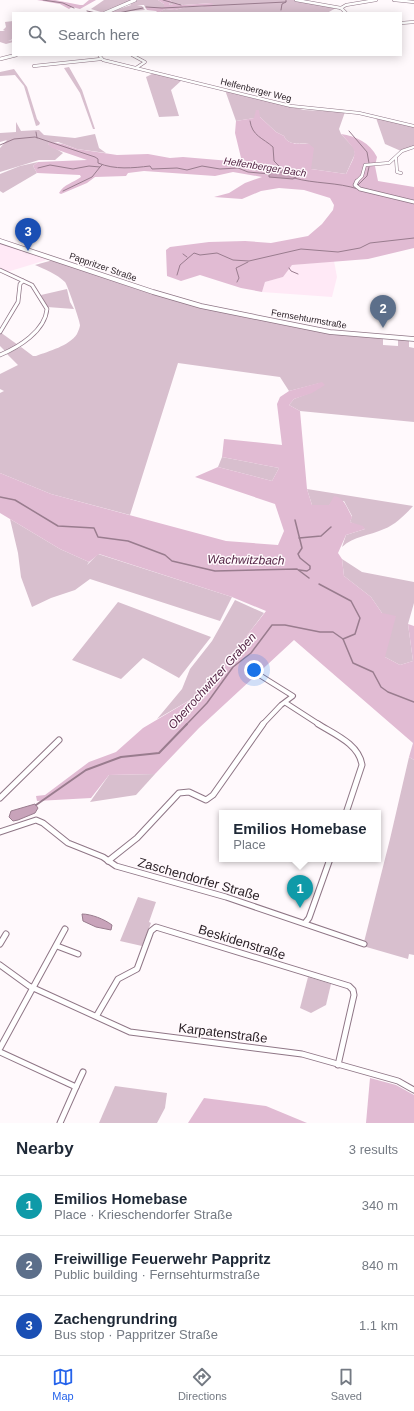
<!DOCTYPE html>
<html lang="en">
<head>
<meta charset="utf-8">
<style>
  :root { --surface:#fff; --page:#f2f2f3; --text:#1f2937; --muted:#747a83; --line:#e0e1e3; --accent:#2563eb }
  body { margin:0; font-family:Helvetica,sans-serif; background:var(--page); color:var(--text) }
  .you { position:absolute; left:254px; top:670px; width:14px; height:14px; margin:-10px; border:3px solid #fff; border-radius:50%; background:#1a73e8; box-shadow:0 0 0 6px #1a73e833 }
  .badge { display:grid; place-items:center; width:26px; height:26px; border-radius:50%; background:var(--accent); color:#fff; font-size:13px; font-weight:700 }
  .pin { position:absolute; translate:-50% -33px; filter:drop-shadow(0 1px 2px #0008) }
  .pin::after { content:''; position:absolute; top:21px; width:14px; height:12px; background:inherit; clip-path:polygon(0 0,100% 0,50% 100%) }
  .popup { position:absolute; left:219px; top:810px; width:162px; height:52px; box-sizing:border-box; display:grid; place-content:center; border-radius:0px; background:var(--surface); filter:drop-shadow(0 1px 3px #0005); font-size:13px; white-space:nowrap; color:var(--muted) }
  .popup b { font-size:15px; color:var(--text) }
  .popup::after { content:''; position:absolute; left:50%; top:100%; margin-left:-8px; border:8px solid transparent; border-top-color:var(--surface) }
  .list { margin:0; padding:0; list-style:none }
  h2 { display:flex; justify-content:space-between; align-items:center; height:52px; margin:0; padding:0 16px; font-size:17px }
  h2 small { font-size:13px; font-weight:400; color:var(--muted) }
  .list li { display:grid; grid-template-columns:26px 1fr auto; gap:12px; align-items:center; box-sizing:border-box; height:60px; padding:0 16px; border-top:1px solid var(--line) }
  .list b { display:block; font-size:15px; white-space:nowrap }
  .list p { margin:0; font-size:13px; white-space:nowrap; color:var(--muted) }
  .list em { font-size:13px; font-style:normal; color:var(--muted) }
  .icon { flex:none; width:22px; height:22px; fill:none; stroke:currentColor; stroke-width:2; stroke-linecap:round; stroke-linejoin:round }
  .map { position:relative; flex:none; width:414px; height:1123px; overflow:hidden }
  .search { position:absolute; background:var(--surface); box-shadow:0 2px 10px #0003; left:12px; right:12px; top:12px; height:44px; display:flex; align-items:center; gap:10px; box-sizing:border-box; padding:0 14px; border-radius:0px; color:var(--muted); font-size:15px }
  .sheet { height:232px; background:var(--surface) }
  nav { display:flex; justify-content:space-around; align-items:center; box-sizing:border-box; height:56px; border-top:1px solid var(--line); background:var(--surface); font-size:11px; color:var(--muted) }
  nav a { display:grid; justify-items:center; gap:2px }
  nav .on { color:var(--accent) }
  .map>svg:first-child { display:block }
  .built { fill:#ffe9f6 }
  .green { fill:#d8bfce }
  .forest { fill:#e1bbd3 }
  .water { fill:#c8a3ba; stroke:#997c8e }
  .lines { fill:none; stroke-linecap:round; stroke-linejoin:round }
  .stream-far2 { stroke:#997c8e; stroke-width:1 }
  .stream-far1 { stroke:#997c8e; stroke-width:1.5 }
  .stream { stroke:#997c8e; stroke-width:2 }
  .minor-far3-casing { stroke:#8f7686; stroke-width:3.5 }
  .minor-far2-casing { stroke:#8f7686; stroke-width:4.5 }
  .minor-far1-casing { stroke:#8f7686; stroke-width:6 }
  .minor-casing { stroke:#8f7686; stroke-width:7 }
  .tertiary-far1-casing { stroke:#8f7686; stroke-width:4 }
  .tertiary-casing { stroke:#8f7686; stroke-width:5.5 }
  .minor-far3 { stroke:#fff; stroke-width:2.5 }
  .minor-far2 { stroke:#fff; stroke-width:3 }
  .minor-far1 { stroke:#fff; stroke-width:4 }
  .minor { stroke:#fff; stroke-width:5 }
  .tertiary-far1 { stroke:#fff; stroke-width:3 }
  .tertiary { stroke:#fff; stroke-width:4 }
  .labels { text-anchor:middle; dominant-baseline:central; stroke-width:3; stroke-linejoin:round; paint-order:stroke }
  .far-street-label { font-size:9px; fill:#2b2127; stroke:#fff9fc }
  .far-water-label { font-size:10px; font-style:italic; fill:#542545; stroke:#fff9fc }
  .water-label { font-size:12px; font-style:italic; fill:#542545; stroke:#fff9fc }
  .near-street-label { font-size:13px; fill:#2b2127; stroke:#fff9fc }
</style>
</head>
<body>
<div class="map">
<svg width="414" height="1123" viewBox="0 0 414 1123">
  <rect width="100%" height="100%" fill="#fff9fc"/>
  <g class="built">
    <polygon points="0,243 50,259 7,272 0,269"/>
    <polygon points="334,261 337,277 332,297 262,292 265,282 283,277 292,265"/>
  </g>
  <g class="green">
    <polygon points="104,0 134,0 104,13 91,9"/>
    <polygon points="137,0 158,0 164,4 164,7 145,7 144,5 137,5 142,6 145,10 107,13 131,5 130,4"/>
    <polygon points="170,0 296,0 336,8 327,13 157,13 165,9 175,10 189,6 202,7 212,3 183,5 176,3 170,5 169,4 172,2"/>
    <polygon points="13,21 13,39 8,41 13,40 13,42 6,44 0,42 0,31 5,31 3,30 6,27 5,22"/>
    <polygon points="69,67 82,90 95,129 93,129 80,93 64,68"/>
    <polygon points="14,69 27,87 37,119 40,123 39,125 36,126 24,86 15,75 0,76 0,72"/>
    <polygon points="154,73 182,80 171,90 179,116 159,117 146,77"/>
    <path d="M225 90 304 110 345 112 339 129 341 134 354 148 355 154 346 174 311 169 309 144C300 143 288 146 284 136L276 132 260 117 236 121Z"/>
    <polygon points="376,118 414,127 414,146 401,151 385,144"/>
    <polygon points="16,122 21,131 39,130 44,135 75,138 95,134 99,148 106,153 77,149 58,142 48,144 63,153 55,160 39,160 0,172 0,148 7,140 0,142 0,133 16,132"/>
    <polygon points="38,162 33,166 37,173 3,193 0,191 0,174 20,166"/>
    <path d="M53 260 134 288 213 310 318 331 349 336 383 338V345L398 346V340H409V347L414 348V422L300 411 289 405 294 399 312 392 320 383 289 391 280 377 178 363 130 515 51 494 0 473V393L4 391 0 389V374L18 365 7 354 21 347 33 356H36C49 351 69 346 77 334 78 332 80 327 80 325 80 321 67 284 65 282 57 274 44 269 35 265Z"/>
    <polygon points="67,289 70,302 74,309 47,307 41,295"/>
    <polygon points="0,332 18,345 5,351 0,346"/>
    <polygon points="222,457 279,468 272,481 218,467"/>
    <path d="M307 489 413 506C405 515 395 525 384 529 369 536 354 536 342 547L346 535 365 529 350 522 352 516 344 501 329 505H312Z"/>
    <polygon points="10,519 60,549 89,562 87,565 98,554 232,597 220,621 90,579 75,590 51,598 32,607 21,577 18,553"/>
    <polygon points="342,559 362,572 414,582 414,603 408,624 413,661 400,665 385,657 382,613 371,597 344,576"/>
    <polygon points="235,600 264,613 218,674 202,693 157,719 182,689 190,669 212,641"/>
    <polygon points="118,602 211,637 179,678 143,658 121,679 72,660"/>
    <polygon points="409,757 414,760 414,955 409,954 408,959 363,946 390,839"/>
    <polygon points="155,774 136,795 90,802 109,775"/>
    <polygon points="138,897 156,902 149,922 151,923 142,946 120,941"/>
    <polygon points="308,977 331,984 326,1005 311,1013 300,1008"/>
    <polygon points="115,1086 167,1093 165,1108 157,1123 99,1123"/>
  </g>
  <g class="forest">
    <polygon points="37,0 55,0 80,5 83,5 89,0 96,0 80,9 72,7 69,9 60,4"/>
    <polygon points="158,0 170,0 172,2 169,4 170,5 176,3 183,5 212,3 213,4 211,4 213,5 212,7 189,6 175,10 165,9 158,13 156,11 147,10 145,7 164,7 164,4"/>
    <path d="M256 110H259L260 117 276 132 284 136C288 146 300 143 309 144L314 148 311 169 346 174C357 151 359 153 341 134 356 136 370 143 377 157L375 166 378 181 414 187V248L368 259 292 265 283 277 265 282 262 292 241 288 200 275 181 281 167 276 166 250 170 247 209 242 245 241 271 243 308 236 322 224 333 210 334 205 330 198 304 190 279 188 261 191 242 199 214 197 229 193 245 183 262 177 233 172 215 176 144 171 128 173 126 176 95 177 87 183 61 194 59 193C64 184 73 183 81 177L80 175 37 173 33 166 38 162 87 160 52 148 48 144 50 142 63 144 77 149 117 155 148 154 170 158 183 157 242 162 235 133 236 121 254 118Z"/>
    <path d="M322 382 325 385 312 393 294 399 289 405 300 411 307 489 312 505H329L334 496C344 497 347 508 352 517L350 522 363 526 365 529 346 535 338 553 342 559 344 576 371 597 382 613 396 616 385 657 400 665 413 661 408 624 414 626V760L409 757 413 743 294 640 199 728 155 774 109 775 91 798 37 801 36 796 45 795 89 762 116 752 143 728 202 693 266 611 232 597 99 554 89 562 60 549 0 513V473L51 494 226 541 278 545 284 531 275 504 195 477 218 467 272 481 279 468 222 457 224 439 282 445 277 404 280 397 289 391Z"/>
    <polygon points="370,1078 396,1085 414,1095 414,1123 366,1123"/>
    <polygon points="204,1098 266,1106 307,1123 188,1123"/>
  </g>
  <g class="water">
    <polygon points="274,172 289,172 299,175 293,179 269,177 269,173"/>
    <polygon points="35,804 38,808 35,813 18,820 13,821 9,817 11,811"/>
    <path d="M82 914C91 914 104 919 112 925L111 930 96 927 83 921Z"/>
  </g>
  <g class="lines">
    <g class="stream-far2">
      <polyline points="43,0 63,3 74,8"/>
      <polyline points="163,0 181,5"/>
      <polyline points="146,7 162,8 286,2 286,0"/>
      <polyline points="281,10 282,4 286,2"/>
      <polyline points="87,11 96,13"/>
      <polyline points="118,13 143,8"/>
      <path d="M250 121C252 136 263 138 273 147L274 161 282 169 283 173"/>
      <polyline points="349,131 367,152 369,163"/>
      <polyline points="36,132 37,138"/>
      <path d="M0 145 14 139 35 137 95 157 98 159V163C115 170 133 168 150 166L152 169 177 168 187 170 202 166 220 169 238 168 248 172 270 174"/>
      <polyline points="38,168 50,165 73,169 89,166 100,167 102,165"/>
      <path d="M294 178C315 184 337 182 358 189"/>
      <polyline points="360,187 358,185 367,176 369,167"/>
      <polyline points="63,191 92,177 100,167"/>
      <polyline points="183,254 187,257"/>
      <polyline points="289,268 291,271 298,274"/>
      <polyline points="177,275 180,265 194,253 200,255 217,253 233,260 249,261 301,249 338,252 360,248 370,243 414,238"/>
      <polyline points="237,282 239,278 236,268 248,262"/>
    </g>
    <g class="stream-far1">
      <polyline points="0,497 15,500 58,526 94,528 98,537 128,541 165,555 172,561 215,571 297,569 309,578"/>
      <polyline points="295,520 302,548 298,554 300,558 310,566 310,569 307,571 299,570"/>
      <polyline points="299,538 321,536 331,527"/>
      <polyline points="319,584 351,601 360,618 355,634 343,639 353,663 373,672 381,687 388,692 414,702"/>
      <polyline points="186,725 207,703 233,667 251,653 272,625 285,625 320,632 333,632 343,639"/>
    </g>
    <polyline class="stream" points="36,805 86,770 121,757 159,753 187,724"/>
    <defs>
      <g id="minor-far3">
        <polyline points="296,0 341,8"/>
        <polyline points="394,0 414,2"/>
        <polyline points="341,8 346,5 376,0"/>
        <polyline points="341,8 346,13"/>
        <polyline points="401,23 414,22"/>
        <polyline points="99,55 103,60 291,106 359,113 414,126"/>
        <polyline points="132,55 145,62 136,68"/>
        <polyline points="34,66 101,59"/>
        <polyline points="396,158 397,172 401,173"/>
        <polyline points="356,182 362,176 365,165 389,163 402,151 414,147"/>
      </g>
      <g id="minor-far2">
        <polyline points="357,181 355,185 360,189 414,202"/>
        <path d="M0 270 32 285 47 309C45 331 19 347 0 355"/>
        <polyline points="0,332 18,302 20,284 23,281"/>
      </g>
      <g id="minor-far1">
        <polyline points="261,676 293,696 281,705 262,725"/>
        <polyline points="286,703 320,725"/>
      </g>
      <g id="minor">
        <path d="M318 724C334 734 359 744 362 765L346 813"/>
        <polyline points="0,798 59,740"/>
        <polyline points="0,832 36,820 43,823 68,843 103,857 116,866 226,897 364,944"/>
        <polyline points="108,861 137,838 179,793 189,792 206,800 213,795 263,724"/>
        <polyline points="305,923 309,918 330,859"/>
        <polyline points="0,944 6,934"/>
        <polyline points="57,946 78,954"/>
        <polyline points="0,965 29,986 130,1032 302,1054 398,1081 414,1090"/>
        <polyline points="97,1015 118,979 137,969 151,931 156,927 349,986 353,990 354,995 338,1065"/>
        <polyline points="0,1048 65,929"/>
        <polyline points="0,1052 76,1087 60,1123"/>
        <polyline points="76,1087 83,1072"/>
      </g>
      <g id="tertiary-far1">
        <polyline points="105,13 135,0"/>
        <polyline points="0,59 16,55"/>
      </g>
      <polyline id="tertiary" points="0,241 153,292 201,306 330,332 414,339"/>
    </defs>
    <use href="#minor-far3" class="minor-far3-casing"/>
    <use href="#minor-far2" class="minor-far2-casing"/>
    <use href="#minor-far1" class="minor-far1-casing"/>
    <use href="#minor" class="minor-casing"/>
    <use href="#tertiary-far1" class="tertiary-far1-casing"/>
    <use href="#tertiary" class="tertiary-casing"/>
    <use href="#minor-far3" class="minor-far3"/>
    <use href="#minor-far2" class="minor-far2"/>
    <use href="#minor-far1" class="minor-far1"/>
    <use href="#minor" class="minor"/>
    <use href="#tertiary-far1" class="tertiary-far1"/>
    <use href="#tertiary" class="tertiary"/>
  </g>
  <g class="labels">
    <g class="far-street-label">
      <text transform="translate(256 90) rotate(14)">Helfenberger Weg</text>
      <text transform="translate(103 267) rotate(19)">Pappritzer Straße</text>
      <text transform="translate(309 319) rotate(10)">Fernsehturmstraße</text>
    </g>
    <g class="far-water-label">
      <text transform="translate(265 167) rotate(9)">Helfenberger Bach</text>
    </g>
    <g class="water-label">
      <text transform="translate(246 560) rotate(1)">Wachwitzbach</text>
      <text transform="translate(212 681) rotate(-48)">Oberrochwitzer Graben</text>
    </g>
    <g class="near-street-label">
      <text transform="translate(199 879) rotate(16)">Zaschendorfer Straße</text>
      <text transform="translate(242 942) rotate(17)">Beskidenstraße</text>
      <text transform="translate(223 1033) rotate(7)">Karpatenstraße</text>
    </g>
  </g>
</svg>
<div class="you"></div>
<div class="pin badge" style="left:300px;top:908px;background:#0f9aa8">1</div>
<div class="popup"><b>Emilios Homebase</b>Place</div>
<div class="pin badge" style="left:383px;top:328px;background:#5c6f8a">2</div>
<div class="pin badge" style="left:28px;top:251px;background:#1a4fb4">3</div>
<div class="search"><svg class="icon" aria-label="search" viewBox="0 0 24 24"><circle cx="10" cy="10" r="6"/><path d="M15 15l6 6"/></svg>Search here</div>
</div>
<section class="sheet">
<h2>Nearby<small>3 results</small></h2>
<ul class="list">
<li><span class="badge" style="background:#0f9aa8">1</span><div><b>Emilios Homebase</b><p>Place · Krieschendorfer Straße</p></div><em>340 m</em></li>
<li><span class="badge" style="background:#5c6f8a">2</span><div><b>Freiwillige Feuerwehr Pappritz</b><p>Public building · Fernsehturmstraße</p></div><em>840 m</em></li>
<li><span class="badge" style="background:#1a4fb4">3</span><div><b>Zachengrundring</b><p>Bus stop · Pappritzer Straße</p></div><em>1.1 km</em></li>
</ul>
</section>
<nav>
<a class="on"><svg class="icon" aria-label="map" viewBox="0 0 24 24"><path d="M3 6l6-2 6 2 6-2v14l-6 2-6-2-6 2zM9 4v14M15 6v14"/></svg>Map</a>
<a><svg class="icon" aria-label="directions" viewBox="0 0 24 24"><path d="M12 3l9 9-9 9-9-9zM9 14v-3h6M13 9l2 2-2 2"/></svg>Directions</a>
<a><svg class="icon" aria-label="saved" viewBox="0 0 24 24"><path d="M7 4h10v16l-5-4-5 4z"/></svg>Saved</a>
</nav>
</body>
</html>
